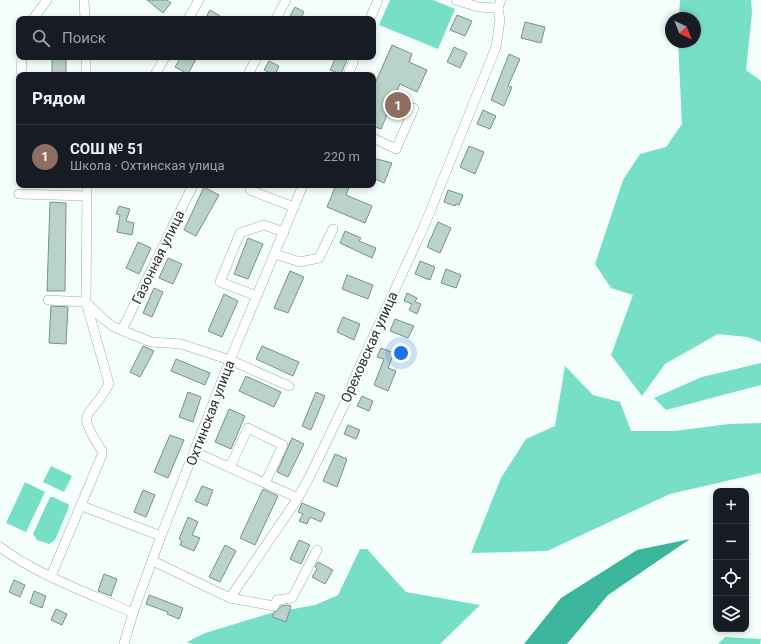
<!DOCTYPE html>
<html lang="ru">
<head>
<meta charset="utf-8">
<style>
  :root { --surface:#171b24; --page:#20242c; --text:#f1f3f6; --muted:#9ea1a6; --line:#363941; --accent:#db2777 }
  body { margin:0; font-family:Roboto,sans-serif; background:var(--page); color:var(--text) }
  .controls { position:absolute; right:12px; bottom:12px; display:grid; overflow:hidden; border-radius:8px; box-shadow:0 2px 6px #0003 }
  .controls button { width:36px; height:36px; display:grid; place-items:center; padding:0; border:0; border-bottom:1px solid var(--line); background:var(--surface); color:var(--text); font:20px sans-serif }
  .compass { position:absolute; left:665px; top:12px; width:36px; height:36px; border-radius:50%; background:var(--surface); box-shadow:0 2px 6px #0003; rotate:137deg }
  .you { position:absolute; left:401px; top:353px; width:14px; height:14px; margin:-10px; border:3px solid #fff; border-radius:50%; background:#1a73e8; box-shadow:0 0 0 6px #1a73e833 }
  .badge { display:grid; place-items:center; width:26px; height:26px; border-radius:50%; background:var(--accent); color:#fff; font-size:13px; font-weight:700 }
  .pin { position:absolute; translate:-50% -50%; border:2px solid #fff; box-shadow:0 1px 4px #0006 }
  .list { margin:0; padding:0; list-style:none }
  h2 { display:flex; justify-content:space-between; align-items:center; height:52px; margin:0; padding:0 16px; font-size:17px }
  h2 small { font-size:13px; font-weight:400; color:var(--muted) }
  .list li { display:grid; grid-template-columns:26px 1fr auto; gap:12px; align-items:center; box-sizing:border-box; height:64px; padding:0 16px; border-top:1px solid var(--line) }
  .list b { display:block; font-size:15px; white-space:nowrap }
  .list p { margin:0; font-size:13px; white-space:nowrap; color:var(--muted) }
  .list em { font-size:13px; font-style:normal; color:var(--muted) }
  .icon { flex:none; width:22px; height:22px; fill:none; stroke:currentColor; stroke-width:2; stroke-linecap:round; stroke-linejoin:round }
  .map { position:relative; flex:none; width:761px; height:644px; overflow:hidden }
  .search { position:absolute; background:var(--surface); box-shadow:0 2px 6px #0003; left:16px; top:16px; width:360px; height:44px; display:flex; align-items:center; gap:10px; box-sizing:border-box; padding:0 14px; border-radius:8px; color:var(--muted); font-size:15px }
  .panel { position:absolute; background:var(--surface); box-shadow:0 2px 6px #0003; left:16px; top:72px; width:360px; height:116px; border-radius:8px }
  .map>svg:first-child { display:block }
  .green { fill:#77dfc5 }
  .water { fill:#3bb69c }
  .building { fill:#b9d2ca; stroke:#79918a }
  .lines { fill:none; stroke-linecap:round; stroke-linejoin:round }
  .minor-casing { stroke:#97afa7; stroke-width:10 }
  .minor { stroke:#fff; stroke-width:9 }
  .labels { text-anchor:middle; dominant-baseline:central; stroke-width:4; stroke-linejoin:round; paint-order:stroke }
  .street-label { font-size:14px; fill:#28312f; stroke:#fff }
</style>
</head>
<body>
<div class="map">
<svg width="761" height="644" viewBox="0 0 761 644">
  <rect width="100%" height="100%" fill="#f4fefb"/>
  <g class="green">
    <polygon points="390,0 433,0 455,9 438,49 379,25"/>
    <polygon points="680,0 751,0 752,13 746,70 761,81 761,342 747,337 718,334 665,364 642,396 611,355 633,295 611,288 595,264 623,180 640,154 666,147 682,124 678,42 695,42 695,18 679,18"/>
    <polygon points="761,363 761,385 666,410 654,398 702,377"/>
    <polygon points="565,366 593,395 620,402 631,431 674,431 729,424 761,423 761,473 670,494 547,551 471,553 501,478 526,439 555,426"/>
    <polygon points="51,466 72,476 64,492 43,482"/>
    <polygon points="25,482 45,492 26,532 6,523"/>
    <polygon points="50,497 53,497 68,504 69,507 55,540 49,544 37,540 33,534"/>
    <polygon points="360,549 367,549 406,592 480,605 440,644 192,644 187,642 205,633 271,613 315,605 338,595"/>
    <polygon points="725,637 761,639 760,644 718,644"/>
  </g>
  <polygon class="water" points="690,539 608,595 567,644 524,644 561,598 637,550"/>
  <g class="building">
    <polygon points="147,0 167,0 171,3 163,13"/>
    <polygon points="295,7 304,12 301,19 290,16"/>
    <polygon points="210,10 225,19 205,19"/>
    <polygon points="457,15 472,21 465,36 450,30"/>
    <polygon points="525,22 545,27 541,43 521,38"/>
    <polygon points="392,45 412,54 409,62 427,70 417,92 400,84 381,129 373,126 373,88"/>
    <polygon points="454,47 467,53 460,68 447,62"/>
    <polygon points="509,54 520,59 508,86 512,87 504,106 491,100"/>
    <rect x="52" y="57" width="14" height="18"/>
    <polygon points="181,57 193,57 196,59 188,74 175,67"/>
    <polygon points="336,57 348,57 341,74 330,70"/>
    <polygon points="269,61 279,66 275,75 264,70"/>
    <polygon points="483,110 496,116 490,129 477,124"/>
    <polygon points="469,146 484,152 475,174 460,167"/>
    <polygon points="373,158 392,163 384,183 373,178"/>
    <polygon points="336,185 350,185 346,195 372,206 365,223 327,207"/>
    <polygon points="204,187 219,195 196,236 184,230"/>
    <polygon points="448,190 463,195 459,205 456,204 455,206 444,202"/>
    <polygon points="50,202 66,203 65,291 47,291"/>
    <polygon points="119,206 130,209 126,221 134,223 132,235 117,232 120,215 116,214"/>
    <polygon points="438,222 451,228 440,253 427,247"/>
    <polygon points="345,231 361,238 359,241 376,248 372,258 340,243"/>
    <polygon points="248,238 263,244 248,279 234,274"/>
    <polygon points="138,242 151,248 139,274 126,268"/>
    <polygon points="168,258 182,264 173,284 159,278"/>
    <polygon points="420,261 435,267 430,280 415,274"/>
    <polygon points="446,269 461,275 456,288 441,283"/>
    <polygon points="290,271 304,277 288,313 274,308"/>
    <polygon points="347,275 373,285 368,299 342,289"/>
    <polygon points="154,288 163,292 152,317 143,313"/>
    <polygon points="407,293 417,298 415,302 421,304 417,314 409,310 412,304 404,301"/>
    <polygon points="224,294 238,301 222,337 208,331"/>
    <polygon points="51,306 68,307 66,344 49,343"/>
    <polygon points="343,317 360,324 354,340 337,332"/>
    <polygon points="395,319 414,326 408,338 390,331"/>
    <polygon points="143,346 154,351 140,377 130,372"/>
    <polygon points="262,346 299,362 293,376 256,359"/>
    <polygon points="381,348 394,353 388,368 396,371 388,391 374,385 384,359 377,357"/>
    <polygon points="176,359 210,373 205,385 171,371"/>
    <polygon points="246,376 281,392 274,407 239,391"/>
    <polygon points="188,392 201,397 193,422 179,417"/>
    <polygon points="316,392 325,396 311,430 302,426"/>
    <polygon points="362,396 373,401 369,411 357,406"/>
    <polygon points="229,409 245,416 231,449 215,442"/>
    <polygon points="348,425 360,430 356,439 344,434"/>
    <polygon points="170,435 184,440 168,478 154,472"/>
    <polygon points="292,438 304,444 288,477 277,472"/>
    <polygon points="335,454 347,459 337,487 323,481"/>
    <polygon points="202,486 213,490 207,506 195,501"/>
    <polygon points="263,489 278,496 255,545 240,538"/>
    <polygon points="143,490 155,495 146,517 134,512"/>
    <polygon points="302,503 325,513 321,522 310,517 307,524 299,521 303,514 298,512"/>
    <polygon points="188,517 198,522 192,535 200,538 194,551 180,545 182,541 179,539"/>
    <polygon points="299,540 310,545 301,564 290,559"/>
    <polygon points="225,545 236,551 220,582 209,577"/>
    <polygon points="318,562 333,570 325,584 312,577 317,569 315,567"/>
    <polygon points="104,574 117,579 111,596 98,591"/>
    <polygon points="14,580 25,585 20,597 9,592"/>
    <polygon points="34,591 46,596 42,608 30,603"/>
    <polygon points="149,595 183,608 179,619 167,614 168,612 146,604"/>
    <polygon points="287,605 291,606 286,622 272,617 274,612 277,611 281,606"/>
    <polygon points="56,609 67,614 62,625 51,620"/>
  </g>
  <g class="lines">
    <defs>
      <g id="minor">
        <polyline points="84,0 85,19"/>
        <polyline points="456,0 478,7 498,8"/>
        <polyline points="33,19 47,0"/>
        <polyline points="188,19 199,0"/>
        <polyline points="276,19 286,0"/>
        <polyline points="370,19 378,0"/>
        <polyline points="86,57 86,75"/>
        <polyline points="21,75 22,57"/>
        <polyline points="155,75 165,57"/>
        <polyline points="248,75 257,57"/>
        <polyline points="348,75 355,57"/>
        <polyline points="373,138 396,149 414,108"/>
        <polyline points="87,185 86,302 102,318 114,327 151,342 181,344 230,360 289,386"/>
        <polyline points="250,185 250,189 252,191 294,207"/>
        <polyline points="19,194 86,196"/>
        <polyline points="275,254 300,262 319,258 333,229"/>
        <polyline points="257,296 220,282 240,233 264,225 284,232"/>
        <path d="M48 300 86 302 109 384C89 422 74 407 102 451V455L51 576"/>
        <polyline points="122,330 193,185"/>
        <polyline points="195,452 298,498"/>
        <polyline points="230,467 248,428 283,445 265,483"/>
        <polyline points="82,506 161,536"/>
        <path d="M0 547C37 575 91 594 133 613"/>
        <polyline points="153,561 230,598 298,498 310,476 345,403 357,372 425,224 496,47 500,20 498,8 501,0"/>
        <polyline points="230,598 274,606 277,600 292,598 317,550"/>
        <polyline points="124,644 133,613 161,536 230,360 303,185"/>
      </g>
    </defs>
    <use href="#minor" class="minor-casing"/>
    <use href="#minor" class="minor"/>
  </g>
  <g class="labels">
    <g class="street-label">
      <text transform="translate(158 257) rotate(-64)">Газонная улица</text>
      <text transform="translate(369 347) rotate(-66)">Ореховская улица</text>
      <text transform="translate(210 413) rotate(-69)">Охтинская улица</text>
    </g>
  </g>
</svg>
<div class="controls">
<button>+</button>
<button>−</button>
<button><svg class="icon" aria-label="locate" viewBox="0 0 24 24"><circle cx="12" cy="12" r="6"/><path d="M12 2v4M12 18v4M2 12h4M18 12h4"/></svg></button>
<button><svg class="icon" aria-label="layers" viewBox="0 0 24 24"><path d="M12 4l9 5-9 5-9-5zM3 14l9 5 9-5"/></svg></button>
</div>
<svg class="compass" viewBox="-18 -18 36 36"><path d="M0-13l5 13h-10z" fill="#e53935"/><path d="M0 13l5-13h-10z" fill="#9ea1a6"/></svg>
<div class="you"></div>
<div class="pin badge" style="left:398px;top:105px;background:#8d6e63">1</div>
<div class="search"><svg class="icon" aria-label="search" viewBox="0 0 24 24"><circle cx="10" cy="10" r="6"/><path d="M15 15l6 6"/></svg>Поиск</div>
<section class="panel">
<h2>Рядом<small></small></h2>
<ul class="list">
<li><span class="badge" style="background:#8d6e63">1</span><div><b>СОШ № 51</b><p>Школа · Охтинская улица</p></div><em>220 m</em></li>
</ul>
</section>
</div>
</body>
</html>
